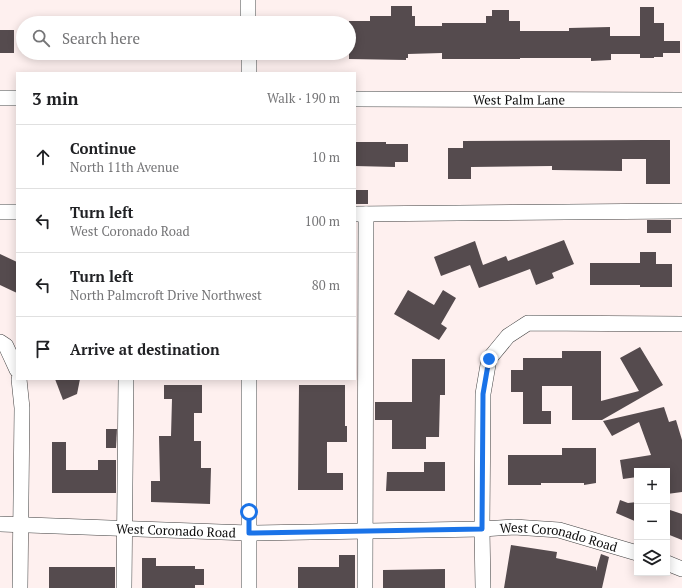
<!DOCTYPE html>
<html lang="en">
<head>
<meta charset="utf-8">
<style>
  :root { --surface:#fff; --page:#f2f2f2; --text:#202124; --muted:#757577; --line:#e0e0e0 }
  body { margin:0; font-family:"PT Serif",serif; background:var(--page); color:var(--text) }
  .controls { position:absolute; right:12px; bottom:12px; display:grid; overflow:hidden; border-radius:0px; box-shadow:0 2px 10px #0003 }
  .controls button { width:36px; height:36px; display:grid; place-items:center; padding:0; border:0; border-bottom:1px solid var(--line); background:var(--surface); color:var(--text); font:20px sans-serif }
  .stop { position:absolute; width:12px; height:12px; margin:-9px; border:3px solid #1a73e8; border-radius:50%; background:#fff }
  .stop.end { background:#1a73e8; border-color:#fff; box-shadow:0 1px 4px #0008 }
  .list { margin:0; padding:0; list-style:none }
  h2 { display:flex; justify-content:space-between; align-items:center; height:52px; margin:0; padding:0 16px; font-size:17px }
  h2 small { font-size:13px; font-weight:400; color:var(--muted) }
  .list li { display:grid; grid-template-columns:26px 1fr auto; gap:12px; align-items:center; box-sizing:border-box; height:64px; padding:0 16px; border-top:1px solid var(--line) }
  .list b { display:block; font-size:15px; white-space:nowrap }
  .list p { margin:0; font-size:13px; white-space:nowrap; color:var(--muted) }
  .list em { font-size:13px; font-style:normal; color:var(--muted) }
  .icon { flex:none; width:22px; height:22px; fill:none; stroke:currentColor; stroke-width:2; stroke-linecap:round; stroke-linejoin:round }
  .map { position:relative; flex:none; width:682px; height:588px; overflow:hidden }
  .search { position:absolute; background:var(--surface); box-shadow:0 2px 10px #0003; left:16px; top:16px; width:340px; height:44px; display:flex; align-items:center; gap:10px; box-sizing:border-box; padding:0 14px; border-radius:22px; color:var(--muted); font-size:15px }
  .panel { position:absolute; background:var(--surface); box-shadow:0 2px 10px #0003; left:16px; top:72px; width:340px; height:308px; border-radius:0px }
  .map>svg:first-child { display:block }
  .building { fill:#554b4e }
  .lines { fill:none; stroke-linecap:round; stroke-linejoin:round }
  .minor-casing { stroke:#404040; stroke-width:16 }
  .minor { stroke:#fff; stroke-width:15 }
  .route { stroke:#1a73e8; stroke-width:5 }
  .labels { text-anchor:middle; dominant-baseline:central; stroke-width:4; stroke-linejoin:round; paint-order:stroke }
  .street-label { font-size:13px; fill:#0d0d0d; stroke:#fff }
</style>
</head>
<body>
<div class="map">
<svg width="682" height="588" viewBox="0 0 682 588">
  <rect width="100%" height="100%" fill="#fef0ef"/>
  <g class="building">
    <polygon points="391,6 412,6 412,16 415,16 415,26 442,26 442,23 486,23 486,16 492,16 492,10 509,10 509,21 520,21 520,31 569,31 569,28 610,27 610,36 640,36 640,7 654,7 654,23 664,23 664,41 680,41 680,53 663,53 663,57 654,57 654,58 640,58 640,54 611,54 611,60 591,61 591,58 520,58 520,59 442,59 442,53 408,54 408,58 406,58 406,60 349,59 349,21 370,21 370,16 391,16"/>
    <rect x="0" y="30" width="14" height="23"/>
    <polygon points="646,140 670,140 670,184 646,184 646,159 622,159 622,171 552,170 552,166 471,167 471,179 448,179 448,148 463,148 463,141"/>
    <polygon points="355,142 386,142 386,144 408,144 408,162 395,162 395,167 355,166"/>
    <rect x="355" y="190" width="13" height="14"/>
    <rect x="647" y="220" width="24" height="13"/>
    <polygon points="564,240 574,264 552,273 554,278 536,285 530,269 479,288 470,265 441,276 434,257 475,241 483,265 506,256 508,261"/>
    <polygon points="640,252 656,252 656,264 672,264 672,287 640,287 640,285 590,285 590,263 640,263"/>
    <polygon points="0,254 17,262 17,293 0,285"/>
    <polygon points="408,290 434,305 443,290 456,298 441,324 447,328 439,340 394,314"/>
    <polygon points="640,347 663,385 602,420 572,420 572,386 542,386 542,411 551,411 551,424 523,424 523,392 511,392 511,370 523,370 523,358 562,358 562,351 601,351 601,401 639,391 620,358"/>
    <polygon points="412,359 445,359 445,395 440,395 439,437 426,437 426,449 392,449 392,420 375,420 375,402 412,402"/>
    <polygon points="55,379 80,379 77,394 63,400"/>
    <polygon points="164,385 202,385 202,413 194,413 194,441 201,441 201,468 211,468 210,504 151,502 151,481 160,481 159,436 171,436 172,399 164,399"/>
    <polygon points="299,385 345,385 345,426 347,426 347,442 327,442 327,473 343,473 343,490 298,490"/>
    <polygon points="664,407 669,422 676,420 682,440 682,492 667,494 667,471 637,471 637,477 623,479 620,460 651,455 639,422 612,436 603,421"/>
    <polygon points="106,429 117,429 116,448 106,448"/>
    <polygon points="52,442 66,442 66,470 98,470 98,460 116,460 116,493 52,493"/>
    <polygon points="562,448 596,448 596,483 584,485 584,483 541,483 541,485 508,485 508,455 562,455"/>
    <polygon points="424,462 445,462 445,491 386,491 387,472 424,472"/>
    <polygon points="620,500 628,503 637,502 637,522 616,513"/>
    <polygon points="667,509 682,514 682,540 667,534"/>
    <polygon points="511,545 557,552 556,558 596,567 596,571 601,554 609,557 602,588 504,588"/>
    <polygon points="339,555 355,555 355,588 298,588 298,567 339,567"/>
    <polygon points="142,558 156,558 156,566 195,566 195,569 204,569 204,585 195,585 195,588 142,588"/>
    <rect x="49" y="567" width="66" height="21"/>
    <polygon points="445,569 445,588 383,588 383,570"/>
  </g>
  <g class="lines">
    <defs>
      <g id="minor">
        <polyline points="248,0 248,23"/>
        <polyline points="249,53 249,73"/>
        <polyline points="0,98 17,98"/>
        <path id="s1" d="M355 99 682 100"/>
        <polyline points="0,212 17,212"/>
        <polyline points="355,214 682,211"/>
        <polyline points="0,342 6,346 17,370"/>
        <polyline points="19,379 22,408 20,588"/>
        <polyline points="249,379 249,588"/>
        <path id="s2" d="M0 524 249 533 482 529 514 527 559 530 637 553"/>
        <polyline points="667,563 682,569"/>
        <polyline points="124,588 126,379"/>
        <polyline points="365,588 366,214"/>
        <polyline points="483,588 482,529 483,394 489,359 508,336 528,323 682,324"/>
      </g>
    </defs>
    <use href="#minor" class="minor-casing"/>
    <use href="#minor" class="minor"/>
  </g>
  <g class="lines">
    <polyline class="route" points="249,512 249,533 482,529 483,394 489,359"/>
  </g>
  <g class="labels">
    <g class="street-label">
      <text stroke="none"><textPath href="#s1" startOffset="164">West Palm Lane</textPath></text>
      <text stroke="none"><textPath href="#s2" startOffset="176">West Coronado Road</textPath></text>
      <text stroke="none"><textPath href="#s2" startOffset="560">West Coronado Road</textPath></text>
    </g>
  </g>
</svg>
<div class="controls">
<button>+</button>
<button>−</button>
<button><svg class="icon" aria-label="layers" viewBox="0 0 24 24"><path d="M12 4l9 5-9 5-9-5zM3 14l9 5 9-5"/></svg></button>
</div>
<div class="stop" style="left:249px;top:512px"></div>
<div class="stop end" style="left:489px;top:359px"></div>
<div class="search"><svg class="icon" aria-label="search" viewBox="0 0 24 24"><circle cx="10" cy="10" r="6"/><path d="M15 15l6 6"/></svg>Search here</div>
<section class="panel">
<h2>3 min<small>Walk · 190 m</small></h2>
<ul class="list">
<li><svg class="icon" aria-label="ahead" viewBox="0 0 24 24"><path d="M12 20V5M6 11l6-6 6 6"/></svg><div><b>Continue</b><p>North 11th Avenue</p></div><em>10 m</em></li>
<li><svg class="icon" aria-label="left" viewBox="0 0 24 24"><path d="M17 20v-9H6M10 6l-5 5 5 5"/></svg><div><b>Turn left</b><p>West Coronado Road</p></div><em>100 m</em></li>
<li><svg class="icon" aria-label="left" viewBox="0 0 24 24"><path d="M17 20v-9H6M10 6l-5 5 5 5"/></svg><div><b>Turn left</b><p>North Palmcroft Drive Northwest</p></div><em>80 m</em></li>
<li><svg class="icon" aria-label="arrive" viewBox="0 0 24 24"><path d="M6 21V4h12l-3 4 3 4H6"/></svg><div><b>Arrive at destination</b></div></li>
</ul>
</section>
</div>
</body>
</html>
